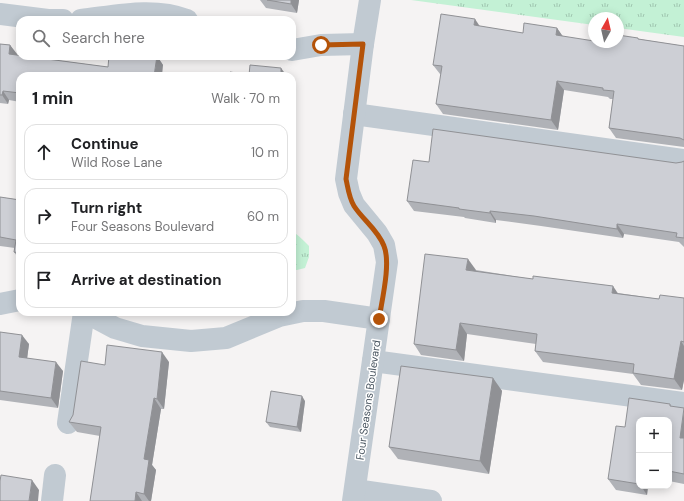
<!DOCTYPE html>
<html lang="en">
<head>
<meta charset="utf-8">
<style>
  :root { --surface:#fff; --page:#f6f6f6; --text:#202124; --muted:#757577; --line:#e0e0e0 }
  body { margin:0; font-family:"DM Sans",sans-serif; background:var(--page); color:var(--text) }
  .controls { position:absolute; right:12px; bottom:12px; display:grid; overflow:hidden; border-radius:8px; box-shadow:0 2px 10px #0003 }
  .controls button { width:36px; height:36px; display:grid; place-items:center; padding:0; border:0; border-bottom:1px solid var(--line); background:var(--surface); color:var(--text); font:20px sans-serif }
  .compass { position:absolute; left:588px; top:12px; width:36px; height:36px; border-radius:50%; background:var(--surface); box-shadow:0 2px 10px #0003; rotate:8deg }
  .stop { position:absolute; width:12px; height:12px; margin:-9px; border:3px solid #b45309; border-radius:50%; background:#fff }
  .stop.end { background:#b45309; border-color:#fff; box-shadow:0 1px 4px #0008 }
  .list { margin:0; padding:0; list-style:none }
  h2 { display:flex; justify-content:space-between; align-items:center; height:52px; margin:0; padding:0 16px; font-size:17px }
  h2 small { font-size:13px; font-weight:400; color:var(--muted) }
  .list li { display:grid; grid-template-columns:26px 1fr auto; gap:12px; align-items:center; box-sizing:border-box; height:56px; margin:0 8px 8px; padding:0 8px; border:1px solid var(--line); border-radius:12px }
  .list b { display:block; font-size:15px; white-space:nowrap }
  .list p { margin:0; font-size:13px; white-space:nowrap; color:var(--muted) }
  .list em { font-size:13px; font-style:normal; color:var(--muted) }
  .icon { flex:none; width:22px; height:22px; fill:none; stroke:currentColor; stroke-width:2; stroke-linecap:round; stroke-linejoin:round }
  .map { position:relative; flex:none; width:684px; height:501px; overflow:hidden }
  .search { position:absolute; background:var(--surface); box-shadow:0 2px 10px #0003; left:16px; top:16px; width:280px; height:44px; display:flex; align-items:center; gap:10px; box-sizing:border-box; padding:0 14px; border-radius:12px; color:var(--muted); font-size:15px }
  .panel { position:absolute; background:var(--surface); box-shadow:0 2px 10px #0003; left:16px; top:72px; width:280px; height:244px; border-radius:12px }
  .map>svg:first-child { display:block }
  .park { fill:url(#park-tufts) }
  .lines { fill:none; stroke-linecap:round; stroke-linejoin:round }
  .minor { stroke:#c1cad2; stroke-width:22 }
  .wall { fill:#b0b2b7 }
  .shaded-wall { fill:#909195 }
  .building { fill:#cdcfd5; stroke:#909195 }
  .route { stroke:#b45309; stroke-width:5 }
  .labels { text-anchor:middle; dominant-baseline:central; stroke-width:3; stroke-linejoin:round; paint-order:stroke }
  .street-label { font-size:11px; fill:#4a5661; stroke:#fff }
</style>
</head>
<body>
<div class="map">
<svg width="684" height="501" viewBox="0 0 684 501">
  <defs>
    <pattern id="park-tufts" width="24" height="20" patternUnits="userSpaceOnUse"><rect width="24" height="20" fill="#c3f1d5"/><path d="M3 7l-1-3M5 7V3M7 7l1-3M15 17l-1-3M17 17v-4M19 17l1-3" fill="none" stroke="#a0c6b0"/></pattern>
  </defs>
  <rect width="100%" height="100%" fill="#f5f3f3"/>
  <g class="park">
    <polygon points="411,0 684,0 684,37 618,28 618,18 594,18 594,25"/>
    <path d="M292 232C298 234 304 241 309 246V257L305 268 297 270H292Z"/>
  </g>
  <g class="lines">
    <g class="minor">
      <polyline points="0,14 48,20 63,20"/>
      <path d="M81 20C116 16 153 7 187 20"/>
      <polyline points="292,50 321,45 363,44"/>
      <polyline points="354,114 684,160"/>
      <polyline points="0,304 20,300"/>
      <polyline points="85,312 115,328 142,336 191,341 226,338 279,316 303,311 324,311 379,319"/>
      <polyline points="373,361 684,403"/>
      <polyline points="68,423 84,312"/>
      <polyline points="355,490 431,501"/>
      <polyline points="52,501 55,475"/>
      <polyline points="353,501 387,262 384,245 377,233 354,205 349,193 346,179 363,44 370,0"/>
    </g>
  </g>
  <g class="wall">
    <polygon points="260,0 299,0 297,13 266,8"/>
    <polygon points="480,26 523,33 557,28 563,37 609,44 639,39 684,46 684,147 616,138 609,128 613,99 610,99 608,97 564,90 558,130 443,114 436,104 441,74 440,74 433,65"/>
    <polygon points="0,44 10,45 17,55 108,67 157,56 163,65 20,76 20,102 9,100 8,104 0,103"/>
    <polygon points="684,161 684,247 679,242 624,234 623,238 541,226 496,220 496,223 465,218 464,217 414,211 407,201 429,162 676,163 682,162"/>
    <polygon points="0,197 20,200 20,260 14,252 15,248 0,246"/>
    <polygon points="476,270 618,293 659,299 684,298 684,380 682,390 641,385 633,374 543,362 535,351 536,344 467,334 464,361 421,355 414,344"/>
    <polygon points="0,332 29,344 27,358 63,371 58,408 0,400"/>
    <polygon points="169,362 164,409 161,409 152,465 156,470 151,501 90,501 100,436 77,432 69,422 105,365"/>
    <polygon points="493,378 502,391 489,474 398,459 389,447"/>
    <polygon points="305,401 301,432 270,427 266,422"/>
    <polygon points="670,404 672,407 684,408 684,484 669,481 669,420 639,420 639,486 648,486 647,495 616,490 608,479 625,427"/>
  </g>
  <g class="shaded-wall">
    <polygon points="291,0 299,0 297,13 291,4"/>
    <polygon points="475,19 481,28 474,25"/>
    <polygon points="557,28 564,38 556,35"/>
    <polygon points="10,45 17,54 15,63 9,54"/>
    <polygon points="157,56 163,65 162,76 154,76"/>
    <polygon points="281,68 287,76 281,76"/>
    <polygon points="557,81 564,90 558,130 551,120"/>
    <polygon points="3,91 9,100 8,104 2,95"/>
    <polygon points="490,211 496,220 496,223 490,213"/>
    <polygon points="617,224 624,234 623,238 617,229"/>
    <polygon points="468,259 476,270 474,281 466,270"/>
    <polygon points="613,286 621,298 612,293"/>
    <polygon points="460,323 467,334 464,361 456,350"/>
    <polygon points="22,335 29,344 26,367 19,357"/>
    <polygon points="681,341 684,346 684,380 682,390 674,379"/>
    <polygon points="162,352 169,362 164,409 157,399"/>
    <polygon points="56,362 63,371 58,408 51,398"/>
    <polygon points="493,378 502,391 489,474 480,461"/>
    <polygon points="302,396 305,401 301,432 297,427"/>
    <polygon points="154,398 161,409 152,465 156,470 151,501 149,501 144,494 144,459"/>
    <polygon points="684,411 684,443 680,438"/>
    <polygon points="32,480 39,490 38,501 29,501"/>
    <polygon points="641,486 648,486 647,495"/>
    <polygon points="136,492 142,501 135,501"/>
  </g>
  <g class="building">
    <polygon points="267,0 291,0 291,4"/>
    <polygon points="441,14 475,19 474,25 523,33 524,23 557,28 556,35 594,41 594,42 609,44 609,42 618,42 618,35 638,38 638,39 684,46 684,140 680,138 609,128 614,91 603,90 603,88 557,81 551,120 436,104 442,66 433,65"/>
    <polygon points="0,44 10,45 9,54 108,67 109,56 157,56 154,76 20,76 20,93 3,91 2,95 0,95"/>
    <polygon points="250,65 281,68 281,76 229,76 230,72 249,75"/>
    <polygon points="433,129 676,163 682,162 684,161 684,238 676,237 677,233 617,224 617,229 534,216 490,211 490,213 459,209 459,208 407,201 413,160 429,162"/>
    <polygon points="0,197 20,200 20,253 14,252 16,240 0,237"/>
    <polygon points="425,254 468,259 466,270 533,279 533,276 613,286 612,293 659,299 660,295 684,298 684,342 681,341 674,379 633,373 634,364 535,351 537,334 460,323 456,350 414,344"/>
    <polygon points="0,332 22,335 19,357 56,362 51,398 0,391"/>
    <polygon points="107,345 162,352 157,399 154,398 144,459 149,460 144,494 136,492 135,501 90,501 101,427 69,422 73,415 81,361 105,365"/>
    <polygon points="401,366 493,378 480,461 389,447"/>
    <polygon points="271,391 302,396 297,427 266,422"/>
    <polygon points="629,398 670,404 670,406 684,408 680,438 684,438 684,474 669,471 669,420 639,420 639,484 608,479 616,426 625,427"/>
    <polygon points="1,475 32,480 29,501 0,501 0,481"/>
  </g>
  <g class="lines">
    <path class="route" d="M321 45 363 44 346 179C348 188 349 198 354 206 363 220 378 230 384 246 391 263 382 300 379 319"/>
  </g>
  <g class="labels">
    <g class="street-label">
      <text transform="translate(368 400) rotate(-82)">Four Seasons Boulevard</text>
    </g>
  </g>
</svg>
<div class="controls">
<button>+</button>
<button>−</button>
</div>
<svg class="compass" viewBox="-18 -18 36 36"><path d="M0-13l5 13h-10z" fill="#e53935"/><path d="M0 13l5-13h-10z" fill="#757577"/></svg>
<div class="stop" style="left:321px;top:45px"></div>
<div class="stop end" style="left:379px;top:319px"></div>
<div class="search"><svg class="icon" aria-label="search" viewBox="0 0 24 24"><circle cx="10" cy="10" r="6"/><path d="M15 15l6 6"/></svg>Search here</div>
<section class="panel">
<h2>1 min<small>Walk · 70 m</small></h2>
<ul class="list">
<li><svg class="icon" aria-label="ahead" viewBox="0 0 24 24"><path d="M12 20V5M6 11l6-6 6 6"/></svg><div><b>Continue</b><p>Wild Rose Lane</p></div><em>10 m</em></li>
<li><svg class="icon" aria-label="right" viewBox="0 0 24 24"><path d="M7 20v-9h11M14 6l5 5-5 5"/></svg><div><b>Turn right</b><p>Four Seasons Boulevard</p></div><em>60 m</em></li>
<li><svg class="icon" aria-label="arrive" viewBox="0 0 24 24"><path d="M6 21V4h12l-3 4 3 4H6"/></svg><div><b>Arrive at destination</b></div></li>
</ul>
</section>
</div>
</body>
</html>
